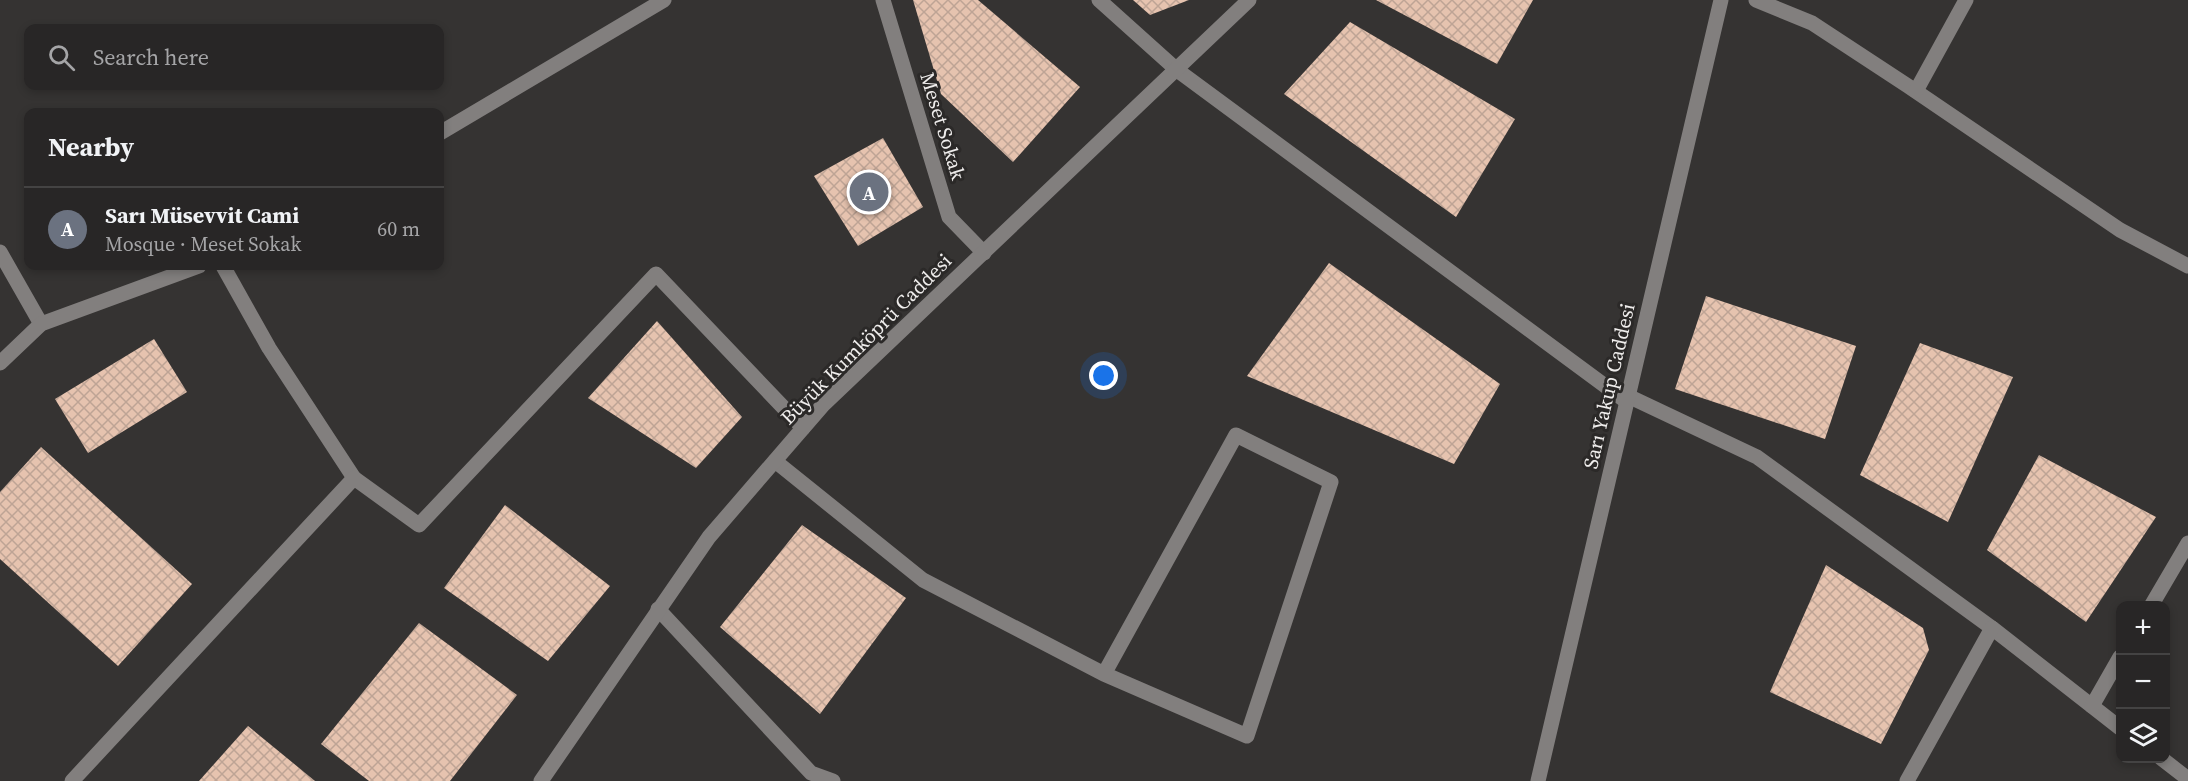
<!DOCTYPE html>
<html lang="en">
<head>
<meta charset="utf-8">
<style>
  :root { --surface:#282626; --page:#302e2e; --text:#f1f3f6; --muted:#a5a5a7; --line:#444343; --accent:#ea580c }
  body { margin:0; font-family:"Source Serif 4",serif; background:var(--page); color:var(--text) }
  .controls { position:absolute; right:18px; bottom:18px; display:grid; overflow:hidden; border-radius:12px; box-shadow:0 3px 9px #0003 }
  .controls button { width:54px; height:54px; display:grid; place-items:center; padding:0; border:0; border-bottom:2px solid var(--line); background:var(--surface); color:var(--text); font:30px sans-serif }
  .you { position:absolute; left:1104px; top:376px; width:21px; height:21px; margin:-15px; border:4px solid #fff; border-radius:50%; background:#1a73e8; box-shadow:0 0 0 9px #1a73e833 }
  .badge { display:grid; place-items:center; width:39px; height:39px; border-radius:50%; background:var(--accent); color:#fff; font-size:20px; font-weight:700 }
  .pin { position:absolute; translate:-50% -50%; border:3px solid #fff; box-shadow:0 2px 6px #0006 }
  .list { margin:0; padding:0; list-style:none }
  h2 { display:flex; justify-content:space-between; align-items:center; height:78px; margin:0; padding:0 24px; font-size:26px }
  h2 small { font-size:20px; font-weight:400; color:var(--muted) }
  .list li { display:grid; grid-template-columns:39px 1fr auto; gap:18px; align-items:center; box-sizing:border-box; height:84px; padding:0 24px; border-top:2px solid var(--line) }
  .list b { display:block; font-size:22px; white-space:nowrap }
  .list p { margin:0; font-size:20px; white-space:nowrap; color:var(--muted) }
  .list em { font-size:20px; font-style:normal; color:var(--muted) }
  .icon { flex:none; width:33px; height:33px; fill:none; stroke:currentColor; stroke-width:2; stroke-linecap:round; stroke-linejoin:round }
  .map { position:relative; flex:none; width:2188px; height:781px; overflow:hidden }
  .search { position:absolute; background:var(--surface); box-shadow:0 3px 9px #0003; left:24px; top:24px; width:420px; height:66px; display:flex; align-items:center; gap:15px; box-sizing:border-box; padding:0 21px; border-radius:12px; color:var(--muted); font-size:22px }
  .panel { position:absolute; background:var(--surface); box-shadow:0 3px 9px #0003; left:24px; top:108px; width:420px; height:162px; border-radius:12px }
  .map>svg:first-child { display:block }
  .building { fill:url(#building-cross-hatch) }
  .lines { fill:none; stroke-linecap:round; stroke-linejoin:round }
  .minor { stroke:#827f7e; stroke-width:15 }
  .labels { text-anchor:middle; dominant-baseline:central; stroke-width:6; stroke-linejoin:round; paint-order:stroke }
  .street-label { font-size:20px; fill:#efedec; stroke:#2b2928 }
</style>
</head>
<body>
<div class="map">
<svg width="2188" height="781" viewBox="0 0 2188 781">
  <defs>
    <pattern id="building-cross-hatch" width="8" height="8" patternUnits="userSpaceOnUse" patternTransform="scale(1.5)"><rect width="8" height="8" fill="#e6c3af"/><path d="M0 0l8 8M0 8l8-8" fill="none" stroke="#bea495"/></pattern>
  </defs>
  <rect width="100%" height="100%" fill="#353332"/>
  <g class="building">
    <polygon points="913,0 978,0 1080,87 1013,162 941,94"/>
    <polygon points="1133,0 1189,0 1150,15"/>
    <polygon points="1376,0 1533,0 1497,64"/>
    <polygon points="1350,22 1515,119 1456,217 1284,94"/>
    <polygon points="883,138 923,207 858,246 814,176"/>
    <polygon points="1329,263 1500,384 1454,464 1247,376"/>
    <polygon points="1706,296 1856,346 1825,439 1675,389"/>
    <polygon points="657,321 742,417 696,468 588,398"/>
    <polygon points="154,339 187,392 88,453 55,399"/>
    <polygon points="1920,343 2013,377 1948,522 1860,475"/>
    <polygon points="41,447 192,584 118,666 0,559 0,492"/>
    <polygon points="2039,455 2156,517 2086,622 1987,550"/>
    <polygon points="505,505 610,586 548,661 444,588"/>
    <polygon points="802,525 906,598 820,714 720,627"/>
    <polygon points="1826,565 1923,628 1929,650 1881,744 1770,692"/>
    <polygon points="419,623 517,695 450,781 369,781 321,744"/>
    <polygon points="248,726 315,781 199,781"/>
  </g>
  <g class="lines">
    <g class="minor">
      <polyline points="883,0 949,217 984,253"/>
      <polyline points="1099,0 1177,70 1627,402"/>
      <polyline points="1756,0 1812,23 1908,86 2120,230 2188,266"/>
      <polyline points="1916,91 1966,0"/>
      <polyline points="440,133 664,0"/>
      <polyline points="0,252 41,324"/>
      <polyline points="223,266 269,348 354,478"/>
      <polyline points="0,363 41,324 199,266"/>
      <polyline points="1628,396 1757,457 1992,628 2120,728"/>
      <polyline points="775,461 923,580 1104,674 1247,736 1331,482 1236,435 1104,674"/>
      <polyline points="2151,606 2188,543"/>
      <polyline points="658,609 811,773 833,781"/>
      <polyline points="2092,706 2120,657"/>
      <polyline points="2161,758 2188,779"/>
      <polyline points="72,781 354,478 419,525 656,274 803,428"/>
      <polyline points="541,781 709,537 823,405 1249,0"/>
      <polyline points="1538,781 1721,0"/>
      <polyline points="1907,781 1992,628"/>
    </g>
  </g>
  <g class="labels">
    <g class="street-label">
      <text transform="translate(943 126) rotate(73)">Meset Sokak</text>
      <text transform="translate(866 339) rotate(-45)">Büyük Kumköprü Caddesi</text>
      <text transform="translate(1609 386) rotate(-77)">Sarı Yakup Caddesi</text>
    </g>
  </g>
</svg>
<div class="controls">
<button>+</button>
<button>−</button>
<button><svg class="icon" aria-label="layers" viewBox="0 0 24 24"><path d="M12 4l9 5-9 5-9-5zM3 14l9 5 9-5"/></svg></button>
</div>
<div class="you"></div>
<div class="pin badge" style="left:869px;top:192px;background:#6b7280">A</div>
<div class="search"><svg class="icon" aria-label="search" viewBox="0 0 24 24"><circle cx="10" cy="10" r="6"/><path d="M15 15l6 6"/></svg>Search here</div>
<section class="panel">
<h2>Nearby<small></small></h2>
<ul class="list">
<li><span class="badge" style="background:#6b7280">A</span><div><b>Sarı Müsevvit Cami</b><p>Mosque · Meset Sokak</p></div><em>60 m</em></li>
</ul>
</section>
</div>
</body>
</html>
